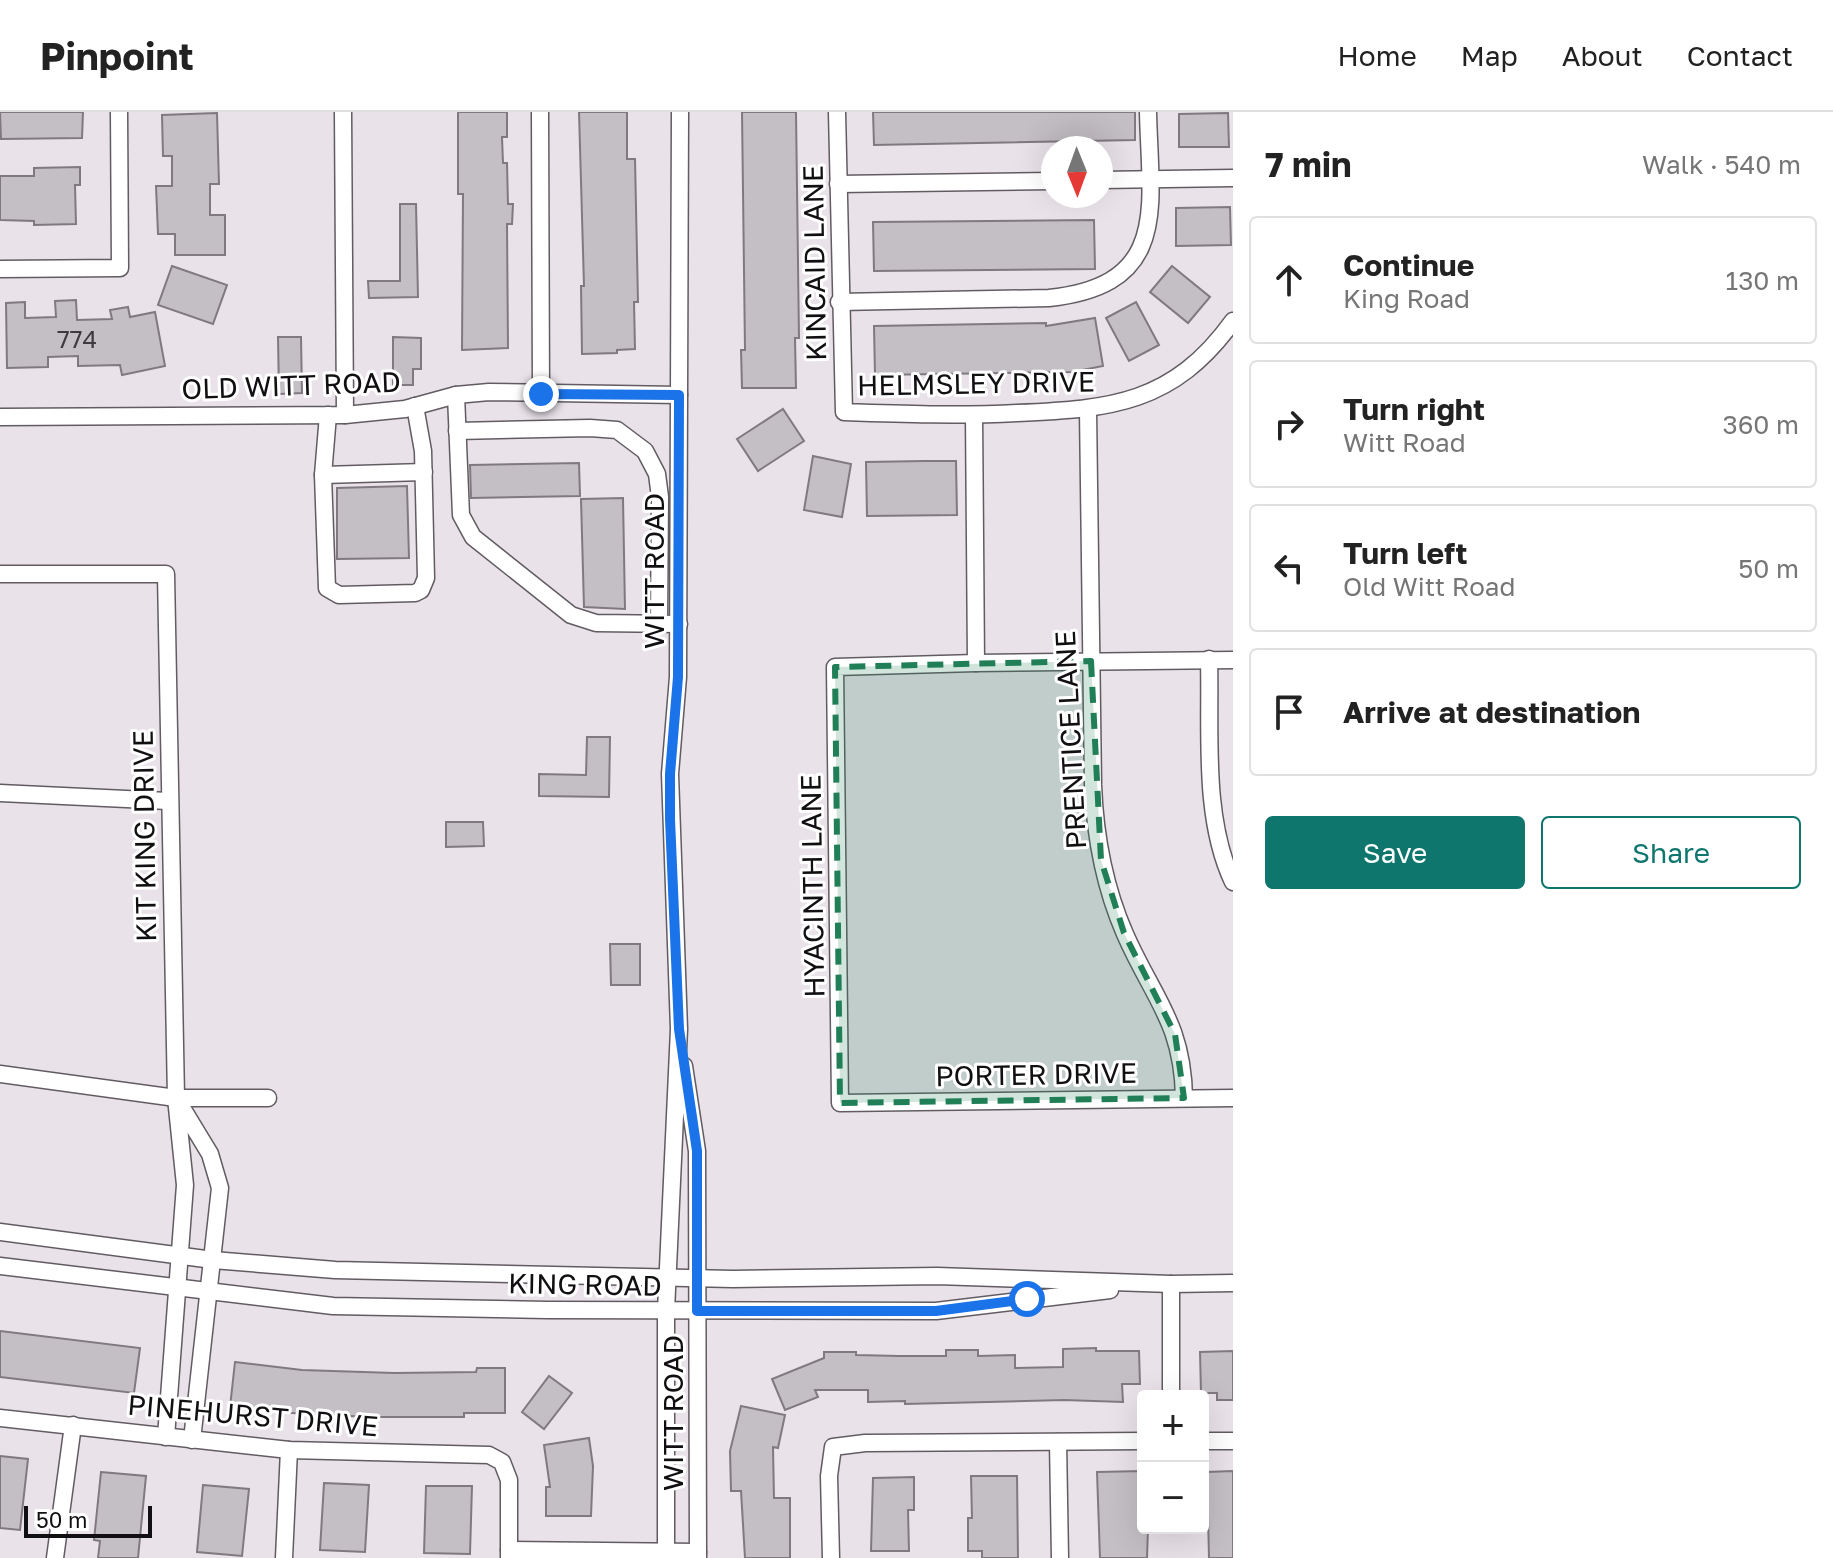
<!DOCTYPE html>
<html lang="en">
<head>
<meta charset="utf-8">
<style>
  :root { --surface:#fff; --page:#f6f6f6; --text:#222; --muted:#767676; --line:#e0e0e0; --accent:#0f766e }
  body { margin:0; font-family:"Golos Text",sans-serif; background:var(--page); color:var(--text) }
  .controls { position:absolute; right:24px; bottom:24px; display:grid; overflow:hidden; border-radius:8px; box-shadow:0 8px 32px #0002 }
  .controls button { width:72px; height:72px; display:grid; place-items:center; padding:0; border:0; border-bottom:2px solid var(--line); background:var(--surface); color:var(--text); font:40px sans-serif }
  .compass { position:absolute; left:1041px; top:24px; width:72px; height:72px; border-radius:50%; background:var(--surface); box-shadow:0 8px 32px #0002; rotate:179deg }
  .scale { position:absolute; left:24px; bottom:20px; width:128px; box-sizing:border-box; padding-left:8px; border:4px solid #110f11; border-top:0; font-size:22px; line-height:28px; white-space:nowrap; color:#110f11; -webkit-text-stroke:6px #fff; paint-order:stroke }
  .stop { position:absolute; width:24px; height:24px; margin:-18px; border:6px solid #1a73e8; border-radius:50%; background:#fff }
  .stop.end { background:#1a73e8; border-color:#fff; box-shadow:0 2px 8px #0008 }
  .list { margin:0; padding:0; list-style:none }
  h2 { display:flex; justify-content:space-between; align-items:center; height:104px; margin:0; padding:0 32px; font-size:34px }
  h2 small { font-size:26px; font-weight:400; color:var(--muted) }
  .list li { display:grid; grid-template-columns:52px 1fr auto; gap:24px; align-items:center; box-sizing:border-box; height:128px; margin:0 16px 16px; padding:0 16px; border:2px solid var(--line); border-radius:8px }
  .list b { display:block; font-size:30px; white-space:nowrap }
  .list p { margin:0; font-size:26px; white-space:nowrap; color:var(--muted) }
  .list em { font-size:26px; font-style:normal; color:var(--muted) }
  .actions { display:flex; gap:16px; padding:24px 32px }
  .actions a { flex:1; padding:18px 0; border:2px solid var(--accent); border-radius:8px; text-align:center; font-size:28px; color:var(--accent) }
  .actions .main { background:var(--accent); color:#fff }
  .icon { flex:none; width:44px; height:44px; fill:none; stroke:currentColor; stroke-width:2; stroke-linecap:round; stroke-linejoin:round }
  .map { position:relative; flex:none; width:1233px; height:1446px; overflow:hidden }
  header { display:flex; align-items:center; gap:48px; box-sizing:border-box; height:112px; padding:0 40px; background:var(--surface); border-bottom:2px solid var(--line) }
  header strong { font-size:38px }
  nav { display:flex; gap:44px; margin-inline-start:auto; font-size:28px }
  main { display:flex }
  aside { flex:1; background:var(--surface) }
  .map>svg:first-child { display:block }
  .building { fill:#c4bec5; stroke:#807a80; stroke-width:2 }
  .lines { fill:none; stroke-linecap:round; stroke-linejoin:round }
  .minor-casing { stroke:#625c62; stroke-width:19 }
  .minor { stroke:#fff; stroke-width:16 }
  .route { stroke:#1a73e8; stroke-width:10 }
  .marked { fill:#207f56; fill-opacity:0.2; stroke:#207f56; stroke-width:6; stroke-dasharray:16 10; stroke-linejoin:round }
  .labels { text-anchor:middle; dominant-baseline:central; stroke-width:6; stroke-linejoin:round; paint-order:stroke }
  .number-label { font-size:24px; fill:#3e3b3e }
  .street-label { font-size:28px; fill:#110f11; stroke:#fff }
</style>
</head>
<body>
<header>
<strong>Pinpoint</strong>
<nav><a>Home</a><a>Map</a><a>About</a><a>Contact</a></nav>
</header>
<main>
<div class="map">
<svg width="1233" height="1446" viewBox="0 0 1233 1446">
  <rect width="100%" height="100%" fill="#e9e2e9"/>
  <g class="building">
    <polygon points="0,0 83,0 82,26 1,27"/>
    <polygon points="458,0 507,0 507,25 502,25 503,51 507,51 508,92 513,92 512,112 507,112 508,236 462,238 463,82 458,82"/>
    <polygon points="579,0 627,0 627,47 635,47 638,190 634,190 635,237 617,238 617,241 582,242 581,174 584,174"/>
    <polygon points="742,0 796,0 799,226 795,226 796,276 742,276 741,238 745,238"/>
    <polygon points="873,0 1135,0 1135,28 874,33"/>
    <polygon points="217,1 219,72 210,72 210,103 225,103 225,143 175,143 175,122 158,122 156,74 172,74 172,44 163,44 162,3"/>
    <polygon points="1228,1 1229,35 1179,35 1179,2"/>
    <polygon points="80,55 80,73 75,73 76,112 34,113 34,109 0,108 0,64 34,64 34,56"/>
    <polygon points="400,92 416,92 418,185 369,186 368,169 400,169"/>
    <polygon points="1230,95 1231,133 1176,134 1176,96"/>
    <polygon points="1094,108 1095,157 874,159 873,110"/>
    <polygon points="172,154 227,173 213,212 158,193"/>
    <polygon points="1172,154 1210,185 1188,211 1150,180"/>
    <polygon points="76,188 77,208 112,207 110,198 128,195 130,205 155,200 165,254 122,263 120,253 78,254 78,244 48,245 48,255 7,256 6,191 25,190 25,206 56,205 55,189"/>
    <polygon points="1136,190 1159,233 1129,249 1106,206"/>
    <polygon points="1095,206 1103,254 1072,260 875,263 874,214 1046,211 1046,214"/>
    <polygon points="278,225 301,225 302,281 279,282"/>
    <polygon points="393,225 421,226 421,257 413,257 413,273 393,273"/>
    <polygon points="783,297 804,329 758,359 737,327"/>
    <polygon points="813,344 851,352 842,405 804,398"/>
    <polygon points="924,349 956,349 957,403 867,404 866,350"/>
    <polygon points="579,351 580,384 471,386 470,353"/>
    <polygon points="407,374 409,446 337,447 337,376"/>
    <polygon points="623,386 625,497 584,495 581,387"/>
    <polygon points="587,625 610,625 609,685 539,684 539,662 586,663"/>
    <polygon points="446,710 483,710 484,734 446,735"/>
    <polygon points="610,832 640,832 640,873 611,873"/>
    <polygon points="0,1219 140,1236 134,1281 0,1265"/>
    <polygon points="1096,1236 1096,1239 1139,1239 1140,1272 1122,1272 1123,1290 1064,1288 905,1292 905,1289 868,1290 868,1278 815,1278 818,1285 785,1298 772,1267 824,1246 824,1240 856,1240 856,1243 899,1244 946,1244 946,1238 978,1238 978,1244 1015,1243 1015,1256 1063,1255 1063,1237"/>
    <polygon points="1233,1239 1233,1288 1217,1288 1217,1281 1201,1281 1200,1240"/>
    <polygon points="235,1250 302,1258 394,1261 476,1260 477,1256 505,1256 505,1301 464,1301 464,1305 381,1305 313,1303 230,1295"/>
    <polygon points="549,1264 572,1281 544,1317 522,1300"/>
    <polygon points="741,1294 785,1303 778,1336 773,1335 774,1386 790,1386 790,1446 745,1446 741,1379 731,1379 730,1339"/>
    <polygon points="589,1326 593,1354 591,1404 546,1404 546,1375 550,1375 544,1333"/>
    <polygon points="0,1344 28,1347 20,1418 0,1416"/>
    <polygon points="1143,1359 1143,1416 1148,1416 1147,1446 1100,1446 1097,1360"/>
    <polygon points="1233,1359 1233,1446 1209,1446 1207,1360"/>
    <polygon points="101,1360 146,1364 138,1446 98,1446 100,1429 94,1428"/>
    <polygon points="971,1364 1017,1364 1018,1446 982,1446 982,1439 968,1439 968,1406 972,1406"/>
    <polygon points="914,1365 914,1398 908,1398 909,1439 871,1439 873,1366"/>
    <polygon points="324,1371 369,1373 365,1440 320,1438"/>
    <polygon points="203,1373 249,1377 242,1444 197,1440"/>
    <polygon points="426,1374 472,1374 470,1442 424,1441"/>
  </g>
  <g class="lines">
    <defs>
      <g id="minor">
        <polyline points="343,0 345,303"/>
        <polyline points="540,0 541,282"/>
        <path d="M837 0 844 300C901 302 959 304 1017 301 1111 297 1173 292 1233 209"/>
        <polyline points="1101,68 1233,66"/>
        <polyline points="838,72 1053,69"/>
        <polyline points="0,157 120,156 119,0"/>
        <path d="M839 190 1049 186C1171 173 1150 95 1148 0"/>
        <polyline points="456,283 461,403 473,425 571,503 596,511 679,512"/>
        <path d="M1088 298 1093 673C1095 724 1104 774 1125 822 1153 886 1183 911 1184 986"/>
        <polyline points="328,303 323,363 327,476 339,483 415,481 421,478 426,466 423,339 415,294"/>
        <polyline points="974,303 976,551"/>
        <polyline points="0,305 345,303 405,297 456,283 489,280 679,283"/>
        <polyline points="457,319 590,316 617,318 645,339 657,362 660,385 659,512"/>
        <polyline points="323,363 424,360"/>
        <polyline points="0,462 166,462 176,986"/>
        <path d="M1209 547C1211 618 1202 705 1233 770"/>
        <polyline points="1233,548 976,551 835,555 840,991 1233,986"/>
        <polyline points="0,681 168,689"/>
        <polyline points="684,954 697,1039 698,1446"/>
        <polyline points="0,962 176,986 268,986"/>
        <polyline points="0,1120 213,1148 335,1158 733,1167 937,1164 1171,1172 1233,1171"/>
        <polyline points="0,1154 333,1194 547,1198 936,1199 1110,1178"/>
        <polyline points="1171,1284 1171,1172"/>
        <polyline points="0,1306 289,1338 489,1343 502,1350 509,1368 509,1446"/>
        <polyline points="166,1325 185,1073 176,986 210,1042 220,1076 192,1328"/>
        <polyline points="1203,1329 1233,1329"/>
        <polyline points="1058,1330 1060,1446"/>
        <polyline points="509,1438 698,1440"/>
        <polyline points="55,1446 73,1313"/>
        <polyline points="284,1446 289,1338"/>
        <polyline points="666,1446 666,1199 679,917 670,662 678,565 680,0"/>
        <polyline points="831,1446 829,1364 833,1335 865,1331 1143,1329"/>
      </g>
    </defs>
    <use href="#minor" class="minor-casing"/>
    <use href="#minor" class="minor"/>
  </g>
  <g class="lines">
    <polyline class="route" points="541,282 679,283 678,565 670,662 670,707 679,917 697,1039 697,1199 936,1199 1027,1187"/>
  </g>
  <path class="marked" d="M1091 549 1101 748 1124 821 1175 922 1184 986 840 991 835 555Z"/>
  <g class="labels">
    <g class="number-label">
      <text x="77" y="226">774</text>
    </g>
    <g class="street-label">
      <text transform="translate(814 151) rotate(-91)">KINCAID LANE</text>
      <text transform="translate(976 271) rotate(-1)">HELMSLEY DRIVE</text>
      <text transform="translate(291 273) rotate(-2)">OLD WITT ROAD</text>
      <text transform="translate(653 459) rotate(-90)">WITT ROAD</text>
      <text transform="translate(1070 628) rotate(-93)">PRENTICE LANE</text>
      <text transform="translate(144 724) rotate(-91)">KIT KING DRIVE</text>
      <text transform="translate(812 774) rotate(-91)">HYACINTH LANE</text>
      <text transform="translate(1036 962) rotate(-1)">PORTER DRIVE</text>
      <text transform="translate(585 1172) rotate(1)">KING ROAD</text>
      <text transform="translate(672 1301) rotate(-90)">WITT ROAD</text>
      <text transform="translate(253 1303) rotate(5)">PINEHURST DRIVE</text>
    </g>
  </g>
</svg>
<div class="controls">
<button>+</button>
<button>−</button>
</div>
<svg class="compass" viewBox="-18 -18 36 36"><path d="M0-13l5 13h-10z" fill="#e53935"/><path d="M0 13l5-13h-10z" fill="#767676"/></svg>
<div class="scale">50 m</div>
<div class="stop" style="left:1027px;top:1187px"></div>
<div class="stop end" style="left:541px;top:282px"></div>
</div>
<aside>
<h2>7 min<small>Walk · 540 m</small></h2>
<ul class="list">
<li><svg class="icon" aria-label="ahead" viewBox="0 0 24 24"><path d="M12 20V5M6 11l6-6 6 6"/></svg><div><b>Continue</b><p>King Road</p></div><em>130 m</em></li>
<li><svg class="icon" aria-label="right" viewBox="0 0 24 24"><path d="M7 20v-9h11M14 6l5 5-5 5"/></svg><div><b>Turn right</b><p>Witt Road</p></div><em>360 m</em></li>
<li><svg class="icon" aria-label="left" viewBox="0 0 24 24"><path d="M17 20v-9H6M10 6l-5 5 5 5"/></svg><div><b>Turn left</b><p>Old Witt Road</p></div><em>50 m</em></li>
<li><svg class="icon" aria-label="arrive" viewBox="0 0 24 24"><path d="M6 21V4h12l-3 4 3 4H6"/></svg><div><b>Arrive at destination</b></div></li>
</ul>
<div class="actions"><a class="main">Save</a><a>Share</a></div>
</aside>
</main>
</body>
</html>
